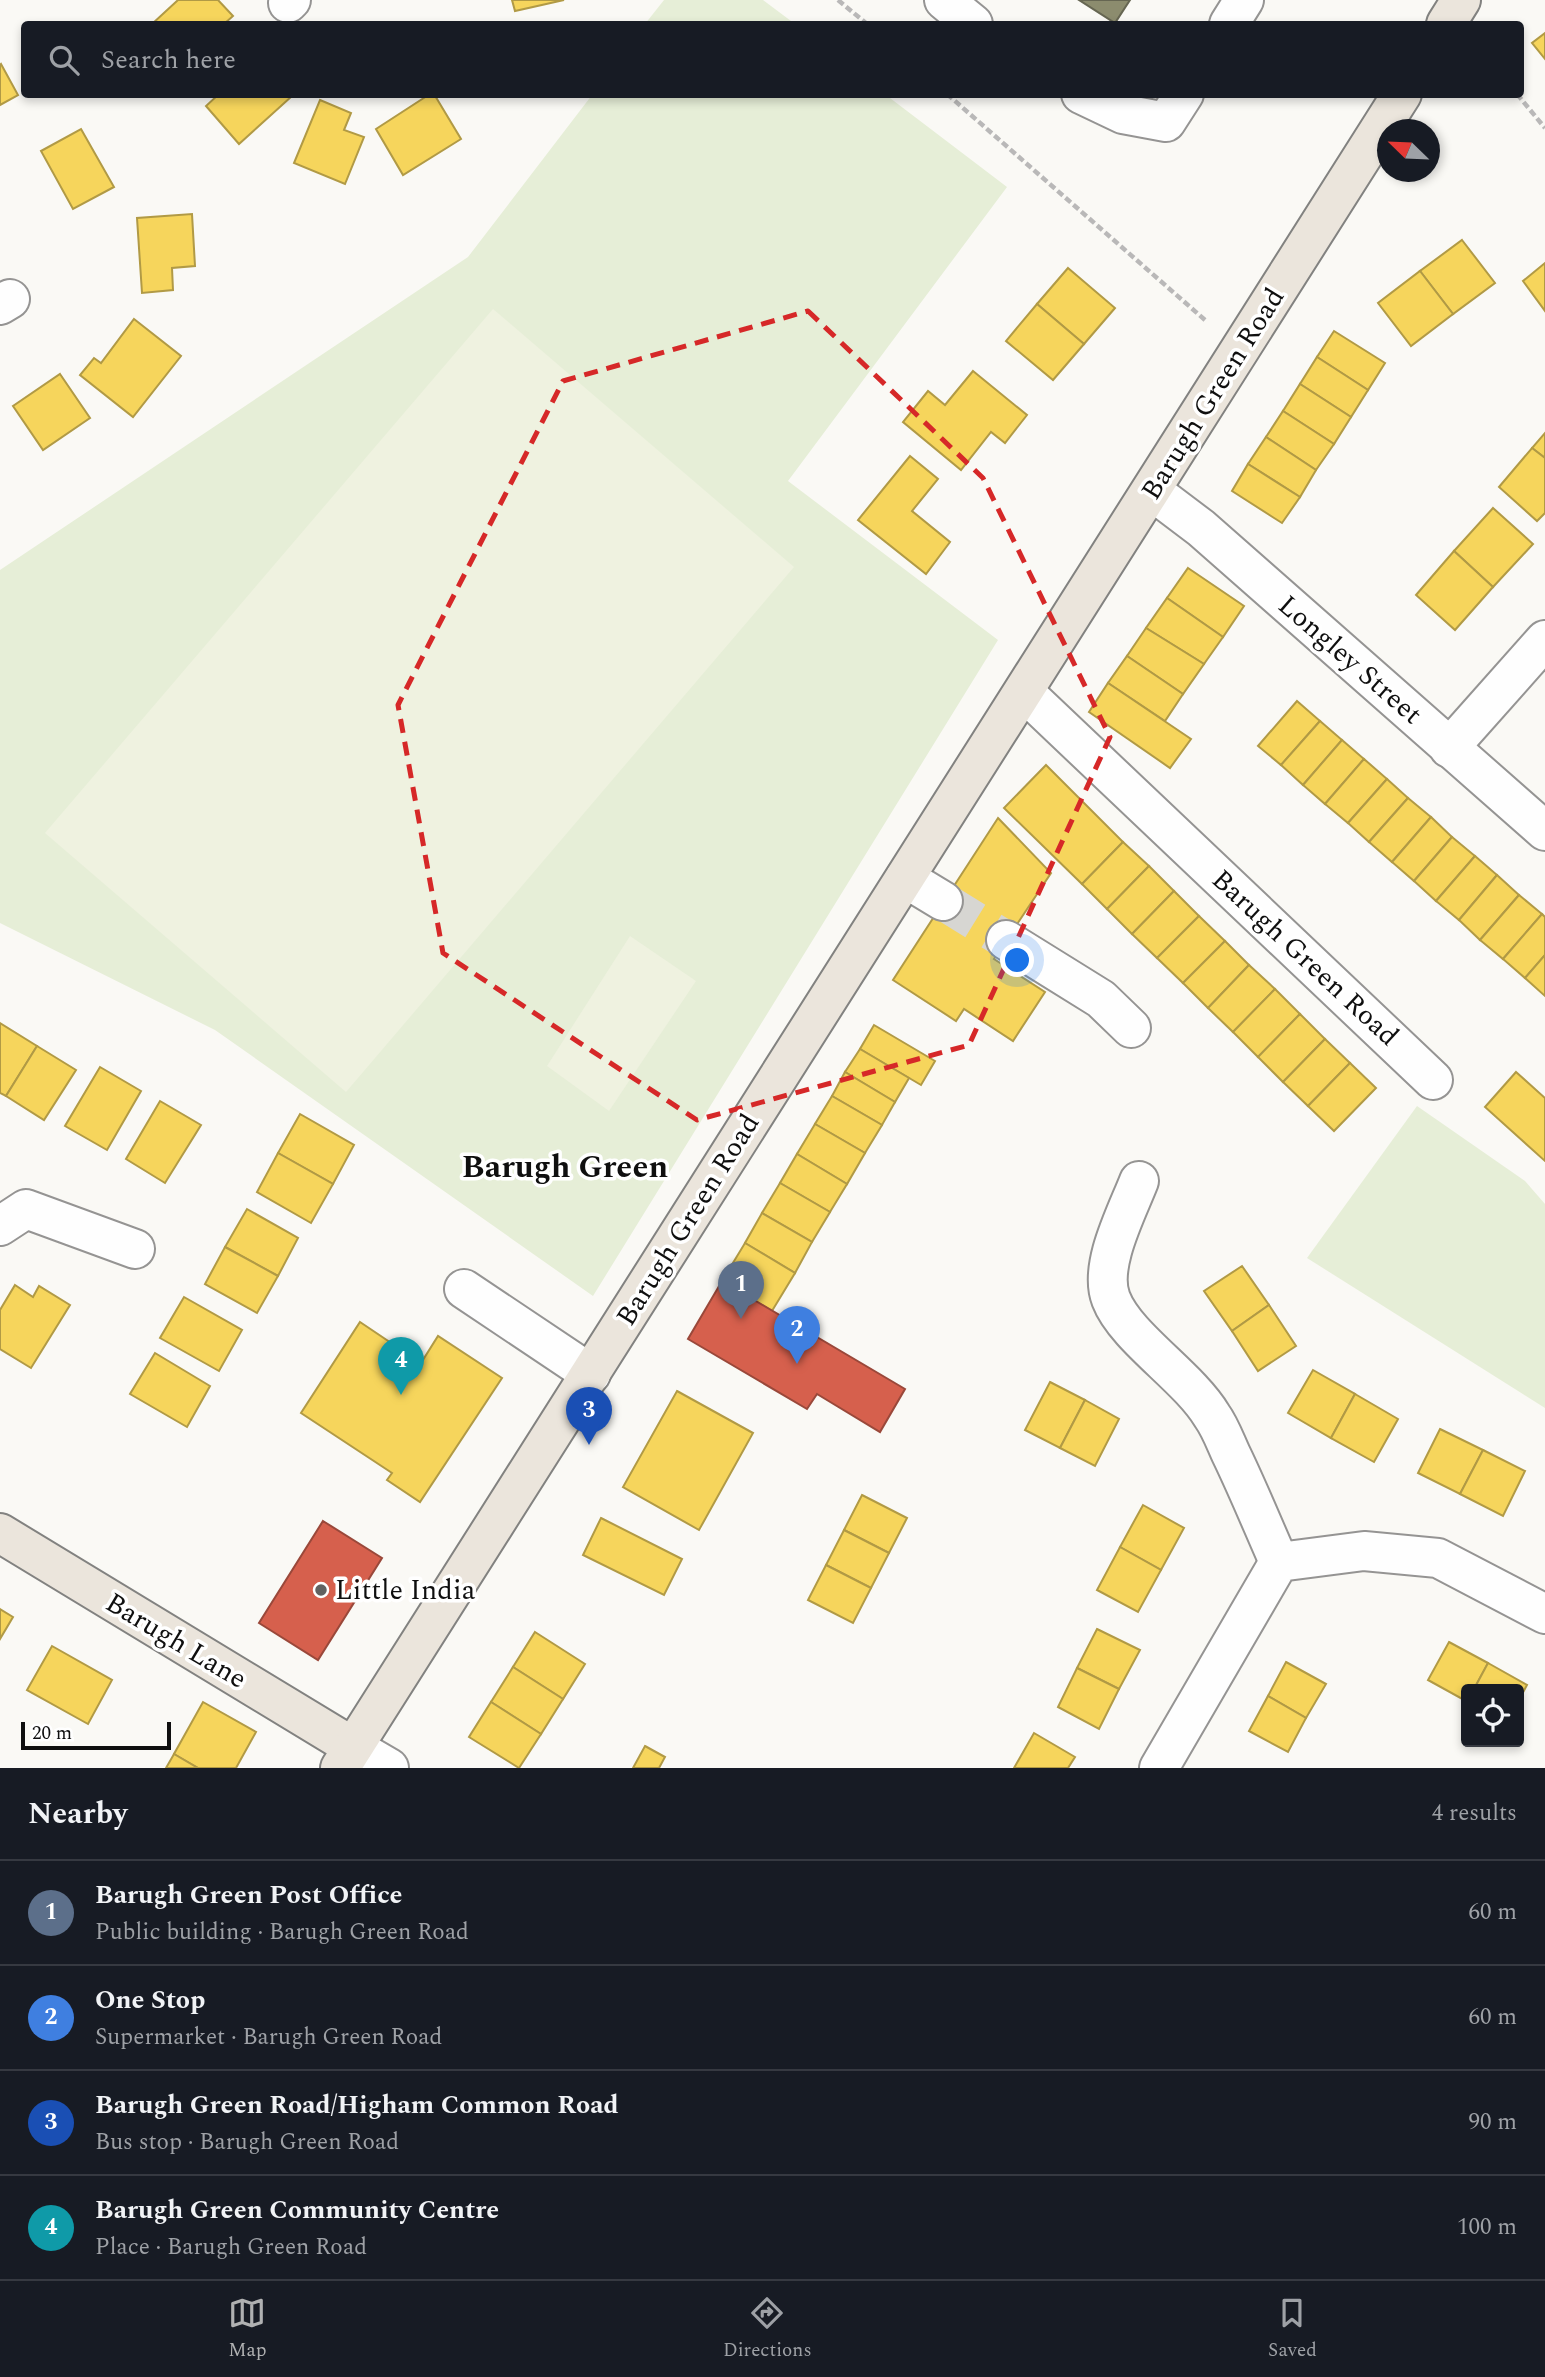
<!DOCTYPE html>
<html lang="en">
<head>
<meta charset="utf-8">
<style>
  :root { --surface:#171b24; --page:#242831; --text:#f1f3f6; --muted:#9ea1a6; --line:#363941; --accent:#b0b1b2 }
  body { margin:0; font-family:Spectral,serif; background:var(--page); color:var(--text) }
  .controls { position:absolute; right:21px; bottom:21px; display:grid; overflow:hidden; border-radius:7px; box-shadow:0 4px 10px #0003 }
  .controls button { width:63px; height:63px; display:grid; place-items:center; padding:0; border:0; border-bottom:2px solid var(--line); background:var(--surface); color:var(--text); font:35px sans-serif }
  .compass { position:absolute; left:1377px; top:119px; width:63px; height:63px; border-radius:50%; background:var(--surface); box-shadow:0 4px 10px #0003; rotate:293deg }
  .scale { position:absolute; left:21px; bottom:18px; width:150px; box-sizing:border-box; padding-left:7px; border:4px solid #0f0f0f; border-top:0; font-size:19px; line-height:24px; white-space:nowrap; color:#0f0f0f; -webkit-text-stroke:5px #fff; paint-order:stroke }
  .you { position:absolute; left:1018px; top:961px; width:24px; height:24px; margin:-18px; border:5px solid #fff; border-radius:50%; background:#1a73e8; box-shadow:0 0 0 10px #1a73e833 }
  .badge { display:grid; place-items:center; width:46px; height:46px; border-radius:50%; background:var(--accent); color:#fff; font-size:23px; font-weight:700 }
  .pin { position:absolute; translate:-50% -58px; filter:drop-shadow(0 2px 4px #0008) }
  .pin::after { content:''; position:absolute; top:37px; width:24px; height:21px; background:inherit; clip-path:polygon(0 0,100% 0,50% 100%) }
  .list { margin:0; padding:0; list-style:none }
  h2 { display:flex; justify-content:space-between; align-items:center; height:91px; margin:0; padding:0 28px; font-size:30px }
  h2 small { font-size:23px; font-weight:400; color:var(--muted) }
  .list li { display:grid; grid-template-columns:46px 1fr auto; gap:21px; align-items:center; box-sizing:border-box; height:105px; padding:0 28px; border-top:2px solid var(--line) }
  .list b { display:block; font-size:26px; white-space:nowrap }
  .list p { margin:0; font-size:23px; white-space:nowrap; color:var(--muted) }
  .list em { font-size:23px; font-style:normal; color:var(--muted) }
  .icon { flex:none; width:38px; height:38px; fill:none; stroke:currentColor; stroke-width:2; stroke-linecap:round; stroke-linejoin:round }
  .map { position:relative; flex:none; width:1545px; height:1768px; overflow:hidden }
  .search { position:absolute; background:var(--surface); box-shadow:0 4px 10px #0003; left:21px; right:21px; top:21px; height:77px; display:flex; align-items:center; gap:18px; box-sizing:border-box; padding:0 24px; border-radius:7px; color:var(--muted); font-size:26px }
  .sheet { height:511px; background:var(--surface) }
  nav { display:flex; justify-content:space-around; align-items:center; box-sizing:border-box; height:98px; border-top:2px solid var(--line); background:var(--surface); font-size:19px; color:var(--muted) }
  nav a { display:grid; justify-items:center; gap:4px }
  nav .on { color:var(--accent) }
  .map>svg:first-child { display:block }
  .green { fill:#e6eed7 }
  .pitch { fill:#eff2e0 }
  .homes { fill:#f6d55c; stroke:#b19a45; stroke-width:2 }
  .shops { fill:#d6604d; stroke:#9a483a; stroke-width:2 }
  .industry { fill:#8c8c6e; stroke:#666652; stroke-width:2 }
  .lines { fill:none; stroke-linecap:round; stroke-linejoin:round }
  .minor-tunnel { stroke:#d7d6d2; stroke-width:38; stroke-dasharray:38 19; stroke-linecap:butt }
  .minor-casing { stroke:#959493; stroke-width:42 }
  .major-casing { stroke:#828280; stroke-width:42 }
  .path { stroke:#b9b8b8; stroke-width:4.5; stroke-dasharray:7 3.5; stroke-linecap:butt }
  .minor { stroke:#fefefe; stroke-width:38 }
  .major { stroke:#ebe5dc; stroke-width:38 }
  .marked { fill:none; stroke:#d62828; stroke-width:5; stroke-dasharray:14 9; stroke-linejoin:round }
  .poi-dot { fill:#616160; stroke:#fff; stroke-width:2.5 }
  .labels { text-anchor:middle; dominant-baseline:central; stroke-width:7; stroke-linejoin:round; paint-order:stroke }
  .street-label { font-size:28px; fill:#0f0f0f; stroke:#fff }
  .poi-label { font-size:28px; fill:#0f0f0f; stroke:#fff; text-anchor:start }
  .quarter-label { font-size:32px; font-weight:bold; fill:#0f0f0f; stroke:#fff }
</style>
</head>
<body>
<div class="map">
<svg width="1545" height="1768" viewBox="0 0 1545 1768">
  <rect width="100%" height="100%" fill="#faf9f5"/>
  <g class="green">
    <polygon points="664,0 763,0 795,24 645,24"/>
    <polygon points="592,95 886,95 1007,187 788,481 998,640 593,1296 215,1030 0,923 0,570 468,257"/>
    <polygon points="1417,1106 1525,1181 1545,1204 1545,1408 1307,1258"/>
  </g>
  <g class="pitch">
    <polygon points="493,309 794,567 346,1092 45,833"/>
    <polygon points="630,936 696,981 609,1111 547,1066"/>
  </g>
  <g class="homes">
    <polygon points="178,0 218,0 233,16 224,24 152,24"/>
    <polygon points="512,0 564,0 515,11"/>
    <polygon points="1545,33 1545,59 1532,43"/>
    <polygon points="1,64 18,95 0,105 0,65"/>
    <polygon points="219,94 291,94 292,96 239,144 206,106"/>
    <polygon points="430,94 434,94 461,139 403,175 376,129"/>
    <polygon points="320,100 351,113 344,130 364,137 345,184 294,163"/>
    <polygon points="81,129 114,187 73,209 41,151"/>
    <polygon points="192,214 195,266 172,268 173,290 142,293 137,218"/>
    <polygon points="1462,240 1495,283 1453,314 1420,271"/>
    <polygon points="1545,263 1545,311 1523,281"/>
    <polygon points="1068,268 1115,308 1084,344 1037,304"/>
    <polygon points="1420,271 1453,314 1411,346 1378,303"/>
    <polygon points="1037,304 1084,344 1053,380 1006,341"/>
    <polygon points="134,319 181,356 133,417 80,375 94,358 101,363"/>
    <polygon points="1334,331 1385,363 1368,390 1317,357"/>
    <polygon points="1317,357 1368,390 1351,417 1300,384"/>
    <polygon points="973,371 1027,415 1005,443 991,432 961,470 903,422 928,391 945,405"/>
    <polygon points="60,374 90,418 43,450 13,406"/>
    <polygon points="1300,384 1351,417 1334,444 1283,411"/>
    <polygon points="1283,411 1334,444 1316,470 1266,437"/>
    <polygon points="1545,433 1545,458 1532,448"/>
    <polygon points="1266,437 1316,470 1300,497 1248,464"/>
    <polygon points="1532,448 1545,458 1545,513 1537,521 1499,487"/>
    <polygon points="910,456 938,479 912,511 950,542 926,574 858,520"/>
    <polygon points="1248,464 1300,497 1282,523 1232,491"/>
    <polygon points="1493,508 1533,544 1493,587 1454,551"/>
    <polygon points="1454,551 1493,587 1455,630 1416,595"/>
    <polygon points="1188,568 1244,606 1223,637 1167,598"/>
    <polygon points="1167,598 1223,637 1204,664 1146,628"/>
    <polygon points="1146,628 1204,664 1183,694 1127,656"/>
    <polygon points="1127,656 1183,694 1165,721 1108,683"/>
    <polygon points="1108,683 1191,739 1170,768 1089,712"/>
    <polygon points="1297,701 1320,721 1281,765 1258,746"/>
    <polygon points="1320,721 1342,740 1303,785 1281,765"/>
    <polygon points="1342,740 1364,759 1325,804 1303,785"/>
    <polygon points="1364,759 1387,779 1348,823 1325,804"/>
    <polygon points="1046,765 1123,842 1082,884 1004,808"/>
    <polygon points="1387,779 1408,798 1369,842 1348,823"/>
    <polygon points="1408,798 1431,817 1392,862 1369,842"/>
    <polygon points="1431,817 1452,837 1414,881 1392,862"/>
    <polygon points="998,818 1051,873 994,959 1045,992 1013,1041 964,1009 956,1021 893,980"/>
    <polygon points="1452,837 1475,856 1436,901 1414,881"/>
    <polygon points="1123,842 1149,866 1107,909 1082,884"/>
    <polygon points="1475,856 1497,875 1459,920 1436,901"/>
    <polygon points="1149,866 1174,891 1132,934 1107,909"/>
    <polygon points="1497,875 1519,895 1480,940 1459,920"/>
    <polygon points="1174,891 1199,916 1157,958 1132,934"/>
    <polygon points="1519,895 1542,914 1503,959 1480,940"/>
    <polygon points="1542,914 1545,917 1545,955 1525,978 1503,959"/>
    <polygon points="1199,916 1225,941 1183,983 1157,958"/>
    <polygon points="1225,941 1249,965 1208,1008 1183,983"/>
    <polygon points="1545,955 1545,996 1525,978"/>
    <polygon points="1249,965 1275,989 1233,1032 1208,1008"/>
    <polygon points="1275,989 1300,1014 1258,1057 1233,1032"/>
    <polygon points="1300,1014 1325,1039 1283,1082 1258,1057"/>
    <polygon points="0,1023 37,1046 6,1096 0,1093"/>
    <polygon points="874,1025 935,1061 921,1085 860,1049"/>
    <polygon points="1325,1039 1350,1063 1308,1106 1283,1082"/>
    <polygon points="37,1046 76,1070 44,1120 6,1096"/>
    <polygon points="860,1049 909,1078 895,1102 845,1072"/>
    <polygon points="1350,1063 1376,1088 1334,1131 1308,1106"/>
    <polygon points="100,1067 141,1091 107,1150 65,1126"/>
    <polygon points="845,1072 895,1102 882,1125 832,1096"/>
    <polygon points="1516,1072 1545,1098 1545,1161 1485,1107"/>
    <polygon points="832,1096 882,1125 865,1153 815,1124"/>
    <polygon points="160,1101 201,1125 165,1183 126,1159"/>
    <polygon points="300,1114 354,1145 333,1184 278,1153"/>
    <polygon points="815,1124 865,1153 847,1184 797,1154"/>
    <polygon points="278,1153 333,1184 311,1223 257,1192"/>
    <polygon points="797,1154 847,1184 830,1212 780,1183"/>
    <polygon points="780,1183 830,1212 812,1242 762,1213"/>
    <polygon points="247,1209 298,1238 278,1276 225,1247"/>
    <polygon points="762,1213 812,1242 795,1273 745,1243"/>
    <polygon points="745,1243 795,1273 772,1311 722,1281"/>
    <polygon points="225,1247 278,1276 257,1313 205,1284"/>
    <polygon points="1242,1266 1269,1305 1232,1331 1204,1291"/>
    <polygon points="15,1285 33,1297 39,1286 70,1305 31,1368 0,1349 0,1310"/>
    <polygon points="184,1297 242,1330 219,1371 160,1338"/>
    <polygon points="1269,1305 1296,1346 1258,1371 1232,1331"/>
    <polygon points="360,1322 421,1363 438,1336 502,1378 420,1502 387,1480 392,1473 301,1413"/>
    <polygon points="155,1353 210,1386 187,1427 130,1394"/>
    <polygon points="1313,1370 1355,1394 1331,1438 1288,1413"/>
    <polygon points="1050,1382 1085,1400 1060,1448 1025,1430"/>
    <polygon points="677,1391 753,1433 699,1530 623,1487"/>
    <polygon points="1355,1394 1398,1419 1374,1462 1331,1438"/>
    <polygon points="1085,1400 1119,1419 1095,1466 1060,1448"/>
    <polygon points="1440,1429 1483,1450 1460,1494 1418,1473"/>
    <polygon points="1483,1450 1525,1471 1503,1516 1460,1494"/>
    <polygon points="862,1495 907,1518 889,1553 844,1530"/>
    <polygon points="1143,1505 1184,1528 1161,1570 1120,1547"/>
    <polygon points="601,1518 682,1559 664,1595 583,1555"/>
    <polygon points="844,1530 889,1553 871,1588 826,1565"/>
    <polygon points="1120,1547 1161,1570 1138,1612 1097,1590"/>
    <polygon points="826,1565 871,1588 853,1623 808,1600"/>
    <polygon points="0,1609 13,1617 0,1639"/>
    <polygon points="1097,1629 1140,1650 1119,1689 1077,1668"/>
    <polygon points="535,1632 585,1664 563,1699 513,1667"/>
    <polygon points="1449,1642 1488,1663 1474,1689 1466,1689 1466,1701 1428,1680"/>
    <polygon points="52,1646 112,1680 88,1724 27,1690"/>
    <polygon points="1286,1662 1326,1684 1306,1718 1268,1696"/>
    <polygon points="1488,1663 1527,1685 1519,1700 1519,1689 1474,1689"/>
    <polygon points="513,1667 563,1699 541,1734 491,1702"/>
    <polygon points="1077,1668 1119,1689 1099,1729 1058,1707"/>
    <polygon points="1268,1696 1306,1718 1288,1752 1249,1731"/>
    <polygon points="203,1702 256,1732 236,1768 198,1768 174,1754"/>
    <polygon points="491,1702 541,1734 519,1768 469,1737"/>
    <polygon points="1034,1733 1075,1757 1068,1768 1014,1768"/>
    <polygon points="645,1746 665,1757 659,1768 633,1768"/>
    <polygon points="174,1754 198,1768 166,1768"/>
  </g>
  <g class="shops">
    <polygon points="722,1281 905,1389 880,1432 817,1394 807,1409 688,1339"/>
    <polygon points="323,1521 382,1558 318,1660 259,1623"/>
  </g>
  <polygon class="industry" points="1079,0 1130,0 1115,23"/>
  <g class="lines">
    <polyline class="minor-tunnel" points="943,901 1006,940"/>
    <defs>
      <g id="minor">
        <polyline points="944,0 973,24"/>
        <polyline points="288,3 291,0"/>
        <polyline points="1229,24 1244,0"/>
        <polyline points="1081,94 1123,114 1166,122 1184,94"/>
        <polyline points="0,305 10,299"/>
        <polyline points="1152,491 1201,528 1545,831"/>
        <polyline points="1024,692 1433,1080"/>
        <polyline points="1449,748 1545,640"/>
        <polyline points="905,878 943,901"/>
        <polyline points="1006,940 1101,999 1131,1028"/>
        <path d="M1139 1181C1127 1212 1098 1266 1111 1299 1126 1338 1188 1376 1212 1416 1220 1427 1225 1441 1231 1454 1248 1489 1263 1526 1279 1562"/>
        <polyline points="0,1226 26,1209 135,1249"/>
        <polyline points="464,1289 591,1374"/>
        <polyline points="353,1747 389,1768"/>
        <polyline points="1159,1768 1279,1562 1364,1551 1438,1558 1545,1614"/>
      </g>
      <g id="major">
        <polyline points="1446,24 1461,0"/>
        <polyline points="0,1533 353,1747"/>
        <polyline points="340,1768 1402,94"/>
      </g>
    </defs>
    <use href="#minor" class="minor-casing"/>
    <use href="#major" class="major-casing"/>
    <g class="path">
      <polyline points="838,0 867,24"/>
      <polyline points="947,94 1205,320"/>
      <polyline points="1517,94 1545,128"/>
    </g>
    <use href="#minor" class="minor"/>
    <use href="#major" class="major"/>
  </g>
  <path class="marked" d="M808 311 983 478 1110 737 969 1045 697 1120 443 953 398 705 563 381Z"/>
  <circle class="poi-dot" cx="321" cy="1590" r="7"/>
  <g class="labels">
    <g class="street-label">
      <text transform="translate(1213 394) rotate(-58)">Barugh Green Road</text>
      <text transform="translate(1350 660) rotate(41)">Longley Street</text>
      <text transform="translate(1305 958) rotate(43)">Barugh Green Road</text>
      <text transform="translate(688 1220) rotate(-58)">Barugh Green Road</text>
      <text transform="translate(176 1641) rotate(31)">Barugh Lane</text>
    </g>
    <g class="poi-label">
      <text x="335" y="1590">Little India</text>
    </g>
    <g class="quarter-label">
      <text x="565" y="1167">Barugh Green</text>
    </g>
  </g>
</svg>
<div class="controls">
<button><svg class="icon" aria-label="locate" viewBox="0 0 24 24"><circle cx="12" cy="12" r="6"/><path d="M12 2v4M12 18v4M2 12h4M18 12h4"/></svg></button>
</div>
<svg class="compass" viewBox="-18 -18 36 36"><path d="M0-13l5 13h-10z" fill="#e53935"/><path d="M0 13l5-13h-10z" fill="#9ea1a6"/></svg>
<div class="scale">20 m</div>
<div class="you"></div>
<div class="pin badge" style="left:741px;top:1319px;background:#5c6f8a">1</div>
<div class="pin badge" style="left:797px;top:1364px;background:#3f7fe0">2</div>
<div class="pin badge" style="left:589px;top:1445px;background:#1a4fb4">3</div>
<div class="pin badge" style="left:401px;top:1395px;background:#0f9aa8">4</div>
<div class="search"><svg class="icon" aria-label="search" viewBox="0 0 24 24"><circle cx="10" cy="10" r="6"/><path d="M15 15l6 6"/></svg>Search here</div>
</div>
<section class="sheet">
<h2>Nearby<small>4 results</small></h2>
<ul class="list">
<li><span class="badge" style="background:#5c6f8a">1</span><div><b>Barugh Green Post Office</b><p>Public building · Barugh Green Road</p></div><em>60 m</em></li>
<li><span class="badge" style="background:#3f7fe0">2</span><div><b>One Stop</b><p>Supermarket · Barugh Green Road</p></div><em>60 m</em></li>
<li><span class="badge" style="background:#1a4fb4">3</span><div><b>Barugh Green Road/Higham Common Road</b><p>Bus stop · Barugh Green Road</p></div><em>90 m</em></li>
<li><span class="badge" style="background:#0f9aa8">4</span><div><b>Barugh Green Community Centre</b><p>Place · Barugh Green Road</p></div><em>100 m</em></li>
</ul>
</section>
<nav>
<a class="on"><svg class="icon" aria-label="map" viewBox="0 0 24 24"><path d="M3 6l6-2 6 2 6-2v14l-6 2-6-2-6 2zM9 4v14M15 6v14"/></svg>Map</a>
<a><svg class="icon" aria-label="directions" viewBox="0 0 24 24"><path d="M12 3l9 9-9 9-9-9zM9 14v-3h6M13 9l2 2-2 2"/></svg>Directions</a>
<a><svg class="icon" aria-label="saved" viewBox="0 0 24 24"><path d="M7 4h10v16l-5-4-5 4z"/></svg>Saved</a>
</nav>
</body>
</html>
